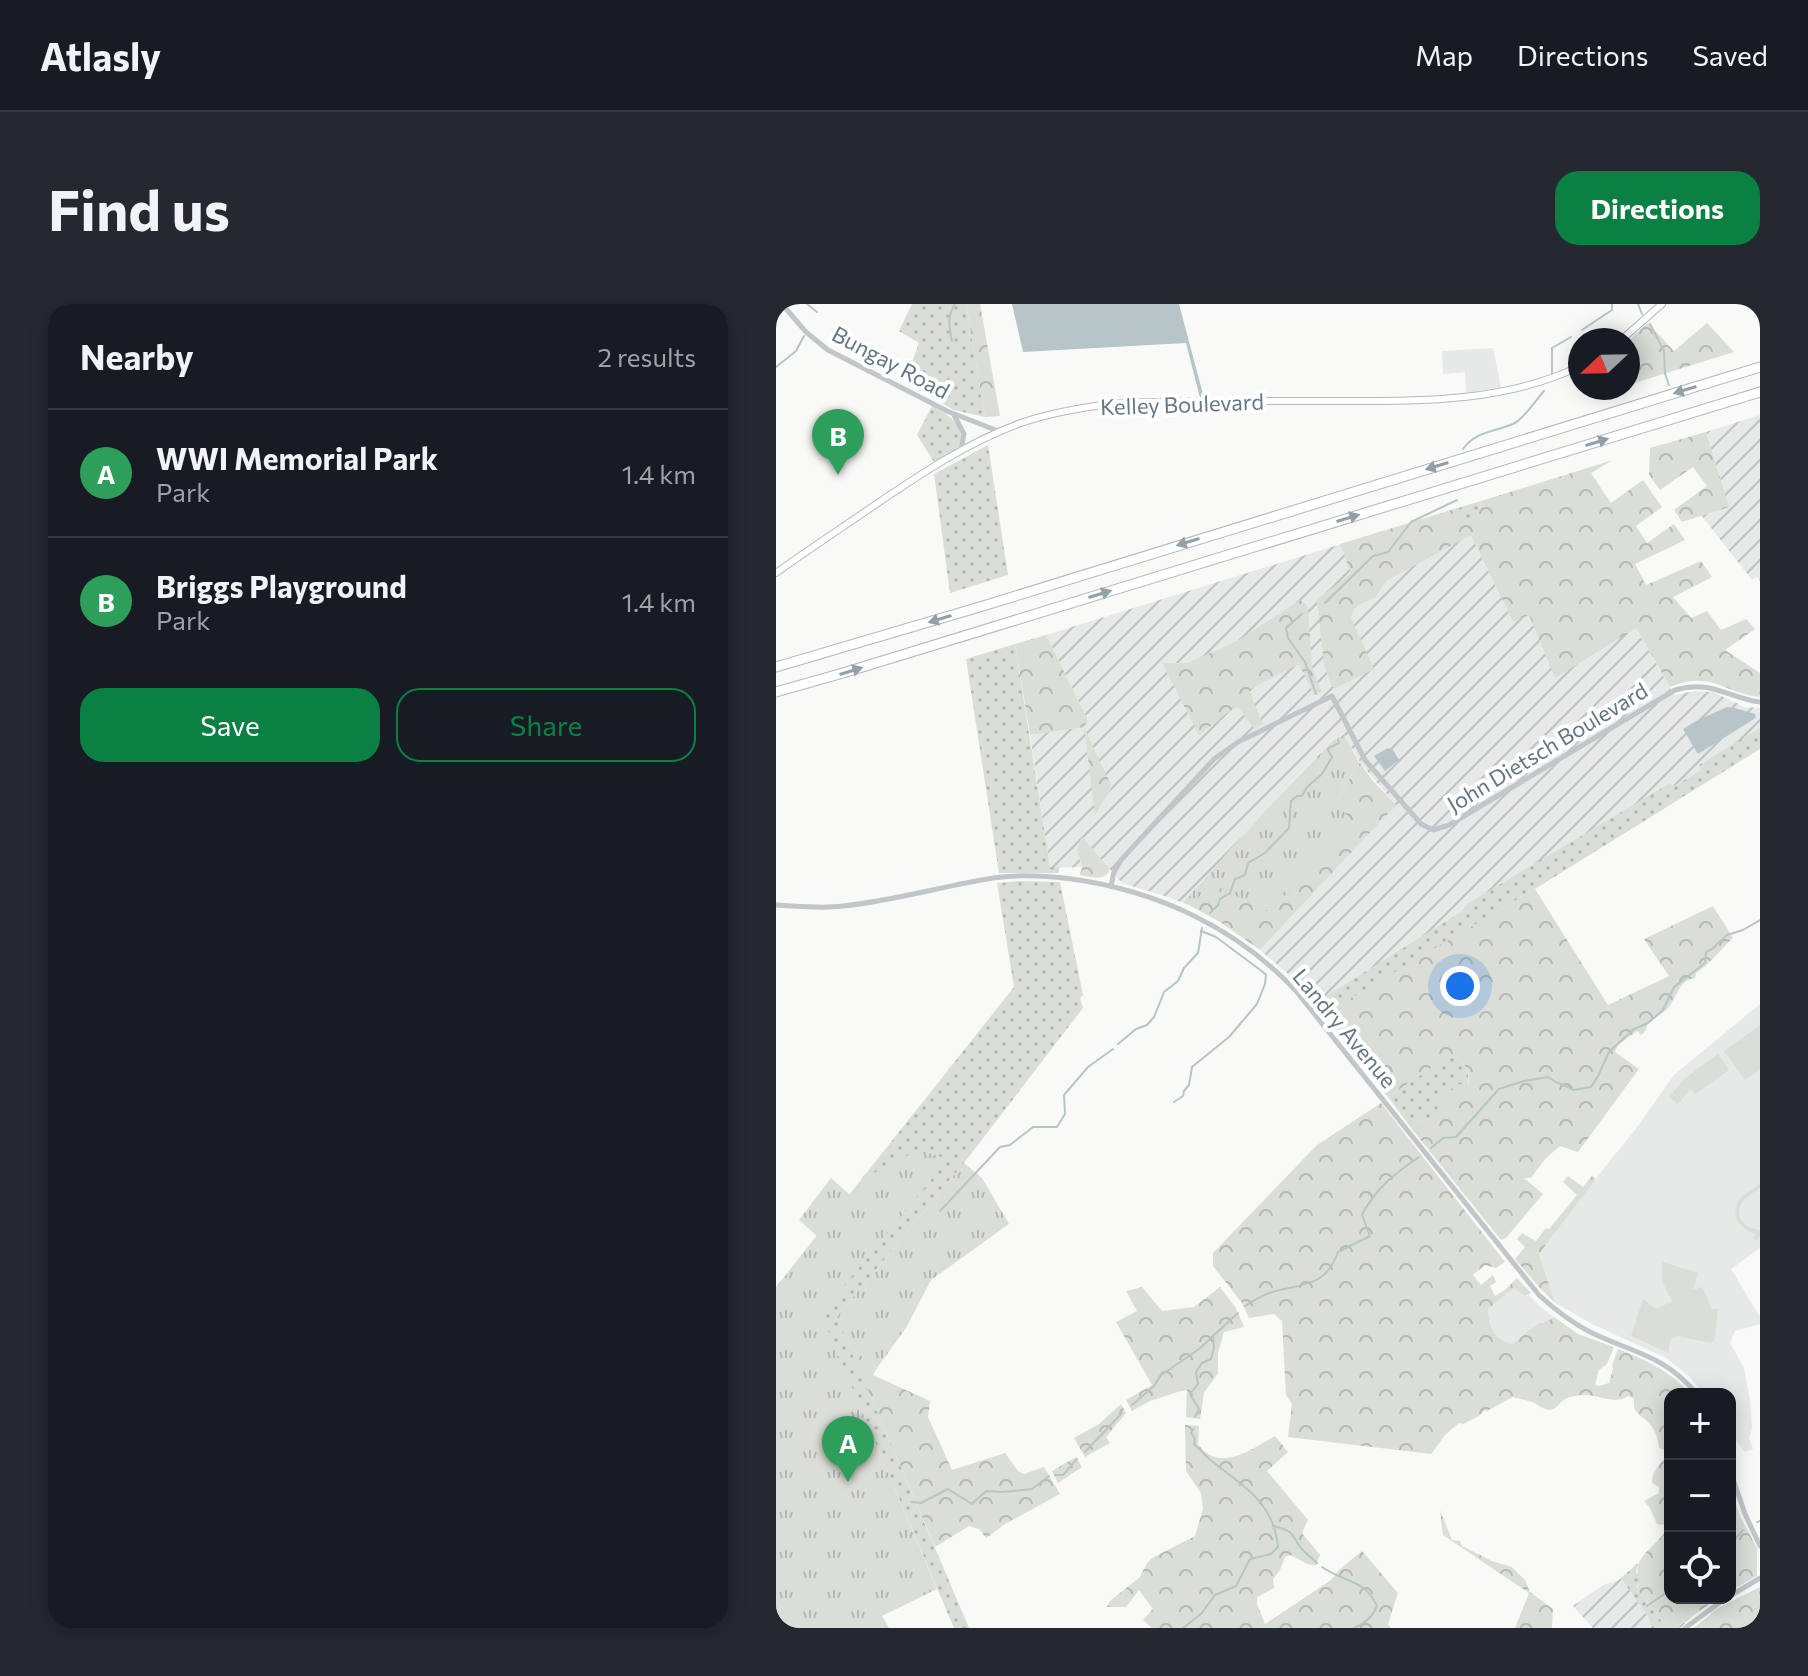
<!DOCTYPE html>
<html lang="en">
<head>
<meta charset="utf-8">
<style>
  :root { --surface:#171b24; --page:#242831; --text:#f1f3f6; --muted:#9ea1a6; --line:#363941; --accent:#0b8043 }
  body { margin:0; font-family:Commissioner,sans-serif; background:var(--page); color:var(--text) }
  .controls { position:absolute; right:24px; bottom:24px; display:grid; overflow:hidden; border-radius:16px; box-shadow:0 4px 20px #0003 }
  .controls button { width:72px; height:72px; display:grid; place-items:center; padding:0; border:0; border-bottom:2px solid var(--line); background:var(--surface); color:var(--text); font:40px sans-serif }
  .compass { position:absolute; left:792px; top:24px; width:72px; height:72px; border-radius:50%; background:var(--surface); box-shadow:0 4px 20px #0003; rotate:248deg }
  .you { position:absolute; left:684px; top:682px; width:28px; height:28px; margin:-20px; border:6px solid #fff; border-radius:50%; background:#1a73e8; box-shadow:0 0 0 12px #1a73e833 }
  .badge { display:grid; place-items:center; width:52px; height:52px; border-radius:50%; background:var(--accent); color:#fff; font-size:26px; font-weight:700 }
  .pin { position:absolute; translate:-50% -66px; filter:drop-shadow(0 2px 4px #0008) }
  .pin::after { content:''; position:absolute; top:42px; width:28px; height:24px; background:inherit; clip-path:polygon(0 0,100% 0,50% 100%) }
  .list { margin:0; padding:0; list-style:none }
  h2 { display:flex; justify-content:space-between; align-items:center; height:104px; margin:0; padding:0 32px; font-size:34px }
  h2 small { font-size:26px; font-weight:400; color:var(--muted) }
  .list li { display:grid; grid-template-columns:52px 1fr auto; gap:24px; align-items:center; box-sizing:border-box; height:128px; padding:0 32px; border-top:2px solid var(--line) }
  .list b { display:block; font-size:30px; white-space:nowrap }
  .list p { margin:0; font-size:26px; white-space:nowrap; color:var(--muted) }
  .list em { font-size:26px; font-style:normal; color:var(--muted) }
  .actions { display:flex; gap:16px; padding:24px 32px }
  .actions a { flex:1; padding:18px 0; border:2px solid var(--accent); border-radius:24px; text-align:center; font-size:28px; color:var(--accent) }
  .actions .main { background:var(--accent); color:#fff }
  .icon { flex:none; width:44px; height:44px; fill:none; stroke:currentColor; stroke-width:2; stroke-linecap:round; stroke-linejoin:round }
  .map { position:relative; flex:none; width:984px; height:1324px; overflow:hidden; border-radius:24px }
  header { display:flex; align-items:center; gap:48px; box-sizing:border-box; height:112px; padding:0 40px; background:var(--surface); border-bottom:2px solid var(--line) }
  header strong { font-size:38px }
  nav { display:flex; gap:44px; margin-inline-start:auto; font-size:28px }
  .intro { display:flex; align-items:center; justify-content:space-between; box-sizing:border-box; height:192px; padding:0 48px }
  h1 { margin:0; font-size:56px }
  .button { padding:20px 36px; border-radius:24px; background:var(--accent); color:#fff; font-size:28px; font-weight:700 }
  main { display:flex; gap:48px; padding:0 48px }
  aside { flex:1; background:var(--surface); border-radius:24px; box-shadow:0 4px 20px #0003 }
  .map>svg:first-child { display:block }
  .built { fill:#e7e9e8 }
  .industrial { fill:url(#industrial-furrows) }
  .grass { fill:url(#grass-dots) }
  .forest { fill:url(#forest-crowns) }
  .park { fill:url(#park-tufts) }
  .pitch { fill:#daded6 }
  .water { fill:#b6c6c8 }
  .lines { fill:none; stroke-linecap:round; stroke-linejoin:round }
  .stream { stroke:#b6c6c8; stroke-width:2 }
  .secondary-casing { stroke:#b2babe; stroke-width:8 }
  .motorway-casing { stroke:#b3b9bc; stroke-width:11 }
  .tertiary { stroke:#c0c6c9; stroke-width:5 }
  .secondary { stroke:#fff; stroke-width:6 }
  .motorway { stroke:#fff; stroke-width:9 }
  .oneway { fill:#92a0a8 }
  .labels { text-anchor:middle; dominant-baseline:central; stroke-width:8; stroke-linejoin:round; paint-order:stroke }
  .street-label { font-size:22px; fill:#637882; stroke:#fff }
</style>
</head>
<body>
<header>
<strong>Atlasly</strong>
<nav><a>Map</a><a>Directions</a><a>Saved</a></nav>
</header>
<div class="intro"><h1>Find us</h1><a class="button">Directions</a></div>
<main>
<aside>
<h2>Nearby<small>2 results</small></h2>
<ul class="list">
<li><span class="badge" style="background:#2e9e5b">A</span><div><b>WWI Memorial Park</b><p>Park</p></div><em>1.4 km</em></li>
<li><span class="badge" style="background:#2e9e5b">B</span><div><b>Briggs Playground</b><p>Park</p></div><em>1.4 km</em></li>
</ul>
<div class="actions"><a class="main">Save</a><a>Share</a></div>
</aside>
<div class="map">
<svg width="984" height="1324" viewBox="0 0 984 1324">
  <defs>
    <pattern id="industrial-furrows" width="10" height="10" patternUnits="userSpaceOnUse" patternTransform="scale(2)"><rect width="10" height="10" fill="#e7e9e8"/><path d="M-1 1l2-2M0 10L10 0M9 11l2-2" fill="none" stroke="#bfc2c1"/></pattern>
    <pattern id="grass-dots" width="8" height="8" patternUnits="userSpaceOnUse" patternTransform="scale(2)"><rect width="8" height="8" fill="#daded6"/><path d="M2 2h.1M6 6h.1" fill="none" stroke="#b4b9b3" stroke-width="1.8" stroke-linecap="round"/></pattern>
    <pattern id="forest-crowns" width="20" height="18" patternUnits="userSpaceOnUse" patternTransform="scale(2)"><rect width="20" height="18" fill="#daded6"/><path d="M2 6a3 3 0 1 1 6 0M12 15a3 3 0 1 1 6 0" fill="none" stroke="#b4b9b3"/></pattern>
    <pattern id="park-tufts" width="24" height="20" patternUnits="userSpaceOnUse" patternTransform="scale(2)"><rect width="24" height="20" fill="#daded6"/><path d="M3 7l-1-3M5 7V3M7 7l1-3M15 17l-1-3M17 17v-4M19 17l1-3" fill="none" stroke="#b4b9b3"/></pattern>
  </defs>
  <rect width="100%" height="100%" fill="#f9f9f7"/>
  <g class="built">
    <polygon points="717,44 725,83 690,89 689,68 667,70 666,47"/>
    <polygon points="984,700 984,944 955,965 984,1013 984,1020 959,1027 954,1039 968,1064 974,1095 976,1124 973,1134 977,1145 969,1148 954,1128 954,1090 928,1090 915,1074 890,1054 816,1020 779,999 763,950 829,863 859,826 898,771"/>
    <polygon points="739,983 751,992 753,991 765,1003 778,1013 774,1017 765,1019 736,1040 732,1040 722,1035 717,1028 711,1011 712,1005"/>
  </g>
  <g class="industrial">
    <polygon points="984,111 984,277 981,273 976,276 925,211 952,202 930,128"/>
    <polygon points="682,204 737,318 753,311 860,324 898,391 919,387 937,388 969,403 984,404 984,424 924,462 926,466 896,483 894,479 540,700 511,669 484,646 620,501 585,460 568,431 556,436 490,506 407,599 392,593 346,579 306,534 301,546 306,563 274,564 254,431 307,423 312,416 270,331"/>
    <polygon points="845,1274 873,1314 876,1324 817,1324 797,1302 827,1281 841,1277"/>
  </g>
  <g class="grass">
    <polygon points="136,0 190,0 209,113 178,106 129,78 143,39 123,27"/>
    <path d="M156 102C173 111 191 122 183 143L158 158 141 131Z"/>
    <polygon points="212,141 232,271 174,289 158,170"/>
    <polygon points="705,197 702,211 689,218 682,204"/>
    <polygon points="239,340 274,563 283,563 283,569 223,569 190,355"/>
    <polygon points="984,424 984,445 759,585 558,705 550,692 685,608 691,600 894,479 897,483 925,466 923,461"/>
    <polygon points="244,577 284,578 307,691 304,694 307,704 188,859 61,1013 193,1324 178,1324 45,1011 0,1068 0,983 238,683 221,579"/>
    <path d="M671 753 681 754C691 762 694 770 692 783L660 795 666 799 654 815 641 819 635 824 612 793Z"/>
    <polygon points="862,1259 860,1267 865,1276 861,1282 861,1285 891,1324 876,1324 873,1314 845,1274"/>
  </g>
  <g class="forest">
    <polygon points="190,0 204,0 224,112 209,113"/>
    <polygon points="872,19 898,47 931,19 958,48 852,81 852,37"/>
    <polygon points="930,128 953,203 906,218 898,206 931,182 917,163 884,186 873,171 874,144"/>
    <path d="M837 156 815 169 835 199 867 176 886 203 860 222 871 239 898 220 909 236 859 260 870 281 925 257 936 273 897 293 915 314 931 307 945 326 970 315 979 325 949 346 984 369V393C947 389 936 366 894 383L860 324 779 374 753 311 737 318 695 231 610 277 600 293 582 301 577 307 575 314 598 365 560 384 556 383 548 360 541 296 575 269 564 240 682 204 689 218 702 211 705 197Z"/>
    <polygon points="524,296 530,300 532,305 536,363 545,387 538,391 523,360 473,386 487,420 478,425 463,404 458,404 423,431 386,359 412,359 463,336"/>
    <polygon points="270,331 312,416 308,423 336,483 319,511 308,423 254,431 239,340"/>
    <polygon points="583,458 598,478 620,501 484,646 444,618 413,601 438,581 561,496"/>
    <path d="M306 533 334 565C329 578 316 573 304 571L306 563 301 546Z"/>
    <path d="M759 585 832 701 893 672 868 635 937 602 957 634C944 646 935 659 920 669L919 674C903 676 902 691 893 703 887 710 879 714 871 719 871 725 870 728 865 731L861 727 842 741 839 748 863 765 802 848 784 842 769 855 755 874H748L767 890 730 934 725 936 635 824 641 819 654 815 665 799 659 795 683 780 692 782C695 770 691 762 681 754L671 753 612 793 543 703 553 700 558 704Z"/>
    <path d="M605 799 729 958 720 964 709 961 697 971 705 981 717 971 720 978 714 982 719 992 729 986 741 974 755 989 749 992 738 984 712 1005C712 1022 719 1037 736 1040 744 1035 751 1027 759 1022 766 1018 772 1018 778 1013L802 1030 838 1043 831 1060 823 1066 819 1081 823 1082 833 1079 837 1065 836 1062 842 1045C870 1056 894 1067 915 1090H894V1294H942L918 1311 904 1324H891L861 1285 864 1276C853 1254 881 1243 890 1226L889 1221 881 1220 874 1204 868 1197 883 1189V1183L876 1179C875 1171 883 1159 890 1154L888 1146 883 1144C882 1136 881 1130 876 1123 868 1111 856 1112 858 1095L852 1092C839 1101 824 1091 809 1091 802 1091 795 1092 789 1095 784 1098 781 1105 774 1106 767 1106 762 1100 756 1098 750 1096 744 1095 737 1093L711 1107 709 1106 703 1112 687 1120 683 1119 669 1131 655 1150 512 1133 516 1100 510 1091 506 1017 498 1010 473 1014 466 999 437 962V949L541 841Z"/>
    <polygon points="792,872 807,883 816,872 820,875 763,950 779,999 763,983 739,955 749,943 741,935 746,929 760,937 770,924 773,925 801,891 787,878"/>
    <polygon points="366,983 386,1007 418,1003 444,983 460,1004 468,1023 448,1028 442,1049 442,1069 428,1089 424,1115 410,1113 411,1085 374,1097 356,1107 350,1096 376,1081 340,1018 361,1007 350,987"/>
    <polygon points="73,1042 101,1064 97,1071 154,1097 152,1113 176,1166 229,1149 242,1167 248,1170 268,1163 284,1190 229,1220 210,1234 203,1225 193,1222 159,1243"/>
    <polygon points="345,1100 350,1109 330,1133 334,1139 309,1153 298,1134 323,1120"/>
    <path d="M409 1121 423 1122 422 1141C426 1144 428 1148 432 1150 453 1163 481 1142 499 1132L512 1148 491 1167 532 1216 526 1229 544 1251 540 1261C530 1262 523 1254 514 1251L509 1253 504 1266 497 1275 498 1284 481 1293V1300L489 1320 555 1276 564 1265 586 1247 622 1289 612 1320 615 1324H376L367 1316 377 1305 363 1286 350 1303H331L334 1297 364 1273 371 1259 376 1254 419 1232 427 1205 425 1189 410 1167Z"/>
    <polygon points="300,1153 306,1163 282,1179 276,1167"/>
    <polygon points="954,1183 964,1212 981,1244 981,1272 954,1287"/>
    <polygon points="664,1206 676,1236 684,1237 686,1242 716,1257 736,1263 749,1276 754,1288 777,1305 776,1324 739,1324 753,1289 667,1231"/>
    <polygon points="984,1283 984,1324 918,1324 942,1304"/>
  </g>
  <g class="park">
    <polygon points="568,431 583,458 561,496 576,521 493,608 438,581 413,601 407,599 490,506 557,436"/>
    <polygon points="142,846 172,855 45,1010 161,1285 106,1312 113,1324 0,1324 0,984 41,932 23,916 55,874 74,891 89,870 94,871"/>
    <polygon points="188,859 206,874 233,920 155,976 130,1024 101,1064 73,1042 61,1013"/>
  </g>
  <g class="pitch">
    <polygon points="984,721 984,766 969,776 948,747"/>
    <polygon points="942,750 953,766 919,790 914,785 902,800 893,793 908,775"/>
    <path d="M984 880V884C979 888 971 892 967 897 956 912 969 925 984 926V934L979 937 977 933 980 930C965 926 953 912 963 896 968 889 977 885 984 880Z"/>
    <path d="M887 958 922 969 917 986 926 983 936 1005H942L939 1035 935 1039 905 1033 904 1031 894 1036 893 1049 855 1032 867 995 880 1005 897 997C888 984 884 975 887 958Z"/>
  </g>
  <g class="water">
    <polygon points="236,0 403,0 428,94 424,94 410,39 247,48"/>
    <polygon points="951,403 959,404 979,410 980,413 978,415 922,450 907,425 920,417"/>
    <polygon points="612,444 617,446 623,456 609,467 598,452"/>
  </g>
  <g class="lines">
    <g class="stream">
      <polyline points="31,0 41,8"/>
      <polyline points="862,0 866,10"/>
      <polyline points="874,20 888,47 889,70 893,81"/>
      <polyline points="806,26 836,6 836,0"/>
      <path d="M176 37C173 23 171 12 179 0"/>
      <polyline points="0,63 20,47 28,32"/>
      <polyline points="776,70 776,44 795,33"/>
      <path d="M687 145C700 127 718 128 737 120 749 114 759 97 768 87"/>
      <polyline points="549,299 597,252 612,248 635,218 681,196"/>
      <polyline points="526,310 510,324 512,334 529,358 540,390"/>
      <polyline points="434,609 442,601 444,595 454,589 459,575 469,571 472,559 489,549 513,524 515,497 521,492 526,492 531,483 546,470 556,453 552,446 553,444 563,439 562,435"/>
      <polyline points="342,740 360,725 371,721 378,713 388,688 402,677 408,664 422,649 426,624"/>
      <polyline points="398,798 407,792 408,787 413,781 416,763 453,733 481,700 489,680 490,671 487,668 440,633 425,627"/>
      <path d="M655 844 667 834 680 833 723 785 748 777 772 773C781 780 788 780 797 786L815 783 822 772 833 748 858 725 872 719 887 706 898 683 929 659 930 648 936 645 951 631 967 626 984 616"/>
      <polyline points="164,907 224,843 234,841 257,823 281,823 289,810 288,791 312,763 337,745"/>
      <path d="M469 1002C477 997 485 992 493 989 525 979 549 985 562 948L594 932 586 911C600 884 618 870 643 853"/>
      <polyline points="356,1101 378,1082 384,1072 423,1045 462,1009"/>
      <polyline points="419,1113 423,1105 414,1090 422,1080 420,1068 426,1059 435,1055 438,1044 437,1032"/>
      <polyline points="309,1148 346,1109"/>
      <polyline points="279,1171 287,1171 301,1155"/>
      <polyline points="136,1198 145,1199 172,1185 196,1200 210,1187 227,1188 256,1185 273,1172"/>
      <polyline points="981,1218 984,1217"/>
      <path d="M498 1222C519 1228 514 1229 525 1244 530 1250 536 1254 541 1259"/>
      <polyline points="954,1241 967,1226"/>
      <path d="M546 1263C567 1278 589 1275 601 1302 596 1314 589 1320 578 1324"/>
      <polyline points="871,1302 894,1286"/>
      <path d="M407 1324 425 1310 439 1291 460 1282 474 1255 495 1250 502 1243C498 1201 472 1185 442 1162 433 1156 426 1147 418 1140L419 1135 415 1129 417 1125"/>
    </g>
    <defs>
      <g id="secondary">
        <polyline points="845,36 886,0"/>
        <path d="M0 269C32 246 64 225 96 203 143 171 192 138 245 119 276 108 309 103 341 99 405 97 468 97 532 97 623 96 720 103 804 62"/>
      </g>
      <g id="motorway">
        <polyline points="0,363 207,302 984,63"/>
        <polyline points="0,388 67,369 984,88"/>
      </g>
    </defs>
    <use href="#secondary" class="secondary-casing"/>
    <use href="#motorway" class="motorway-casing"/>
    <g class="tertiary">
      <polyline points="6,0 30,28 52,46 171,107 222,127"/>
      <polyline points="178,111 188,130 185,146"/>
      <path d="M335 582 338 568 345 556 438 455 462 438 556 392 589 456 645 520 657 526 673 521 899 386C936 375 951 394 984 398"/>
      <path d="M0 601C22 602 45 605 67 602 117 597 167 582 217 574 242 570 270 572 296 575 382 587 461 624 520 687L763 991C778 1005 795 1018 814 1028 857 1049 887 1050 921 1090"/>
      <polyline points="954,1166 969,1210 984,1242"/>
      <polyline points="954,1292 984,1274"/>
      <polyline points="909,1324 950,1294"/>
    </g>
    <use href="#secondary" class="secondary"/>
    <use href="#motorway" class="motorway"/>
  </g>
  <defs><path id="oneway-solid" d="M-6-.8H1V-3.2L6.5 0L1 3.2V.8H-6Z" transform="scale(2)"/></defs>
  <g class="oneway">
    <use href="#oneway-solid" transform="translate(909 86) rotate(163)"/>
    <use href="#oneway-solid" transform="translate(821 138) rotate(-17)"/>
    <use href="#oneway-solid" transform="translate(661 162) rotate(163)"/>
    <use href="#oneway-solid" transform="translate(572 214) rotate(-17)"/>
    <use href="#oneway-solid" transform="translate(412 238) rotate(163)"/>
    <use href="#oneway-solid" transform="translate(324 290) rotate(-17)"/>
    <use href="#oneway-solid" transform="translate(164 315) rotate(163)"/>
    <use href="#oneway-solid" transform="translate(75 367) rotate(-17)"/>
  </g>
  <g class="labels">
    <g class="street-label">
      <text transform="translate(115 58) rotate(28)">Bungay Road</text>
      <text transform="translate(406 100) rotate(-2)">Kelley Boulevard</text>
      <text transform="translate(771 443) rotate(-31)">John Dietsch Boulevard</text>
      <text transform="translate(569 724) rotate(50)">Landry Avenue</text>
    </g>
  </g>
</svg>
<div class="controls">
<button>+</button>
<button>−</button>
<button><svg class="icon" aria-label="locate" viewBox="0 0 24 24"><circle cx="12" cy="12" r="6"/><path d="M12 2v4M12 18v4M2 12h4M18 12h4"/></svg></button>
</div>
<svg class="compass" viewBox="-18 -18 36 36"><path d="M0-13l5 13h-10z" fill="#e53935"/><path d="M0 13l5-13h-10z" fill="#9ea1a6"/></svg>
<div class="you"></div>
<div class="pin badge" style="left:72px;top:1178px;background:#2e9e5b">A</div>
<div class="pin badge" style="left:62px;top:171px;background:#2e9e5b">B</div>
</div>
</main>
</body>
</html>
